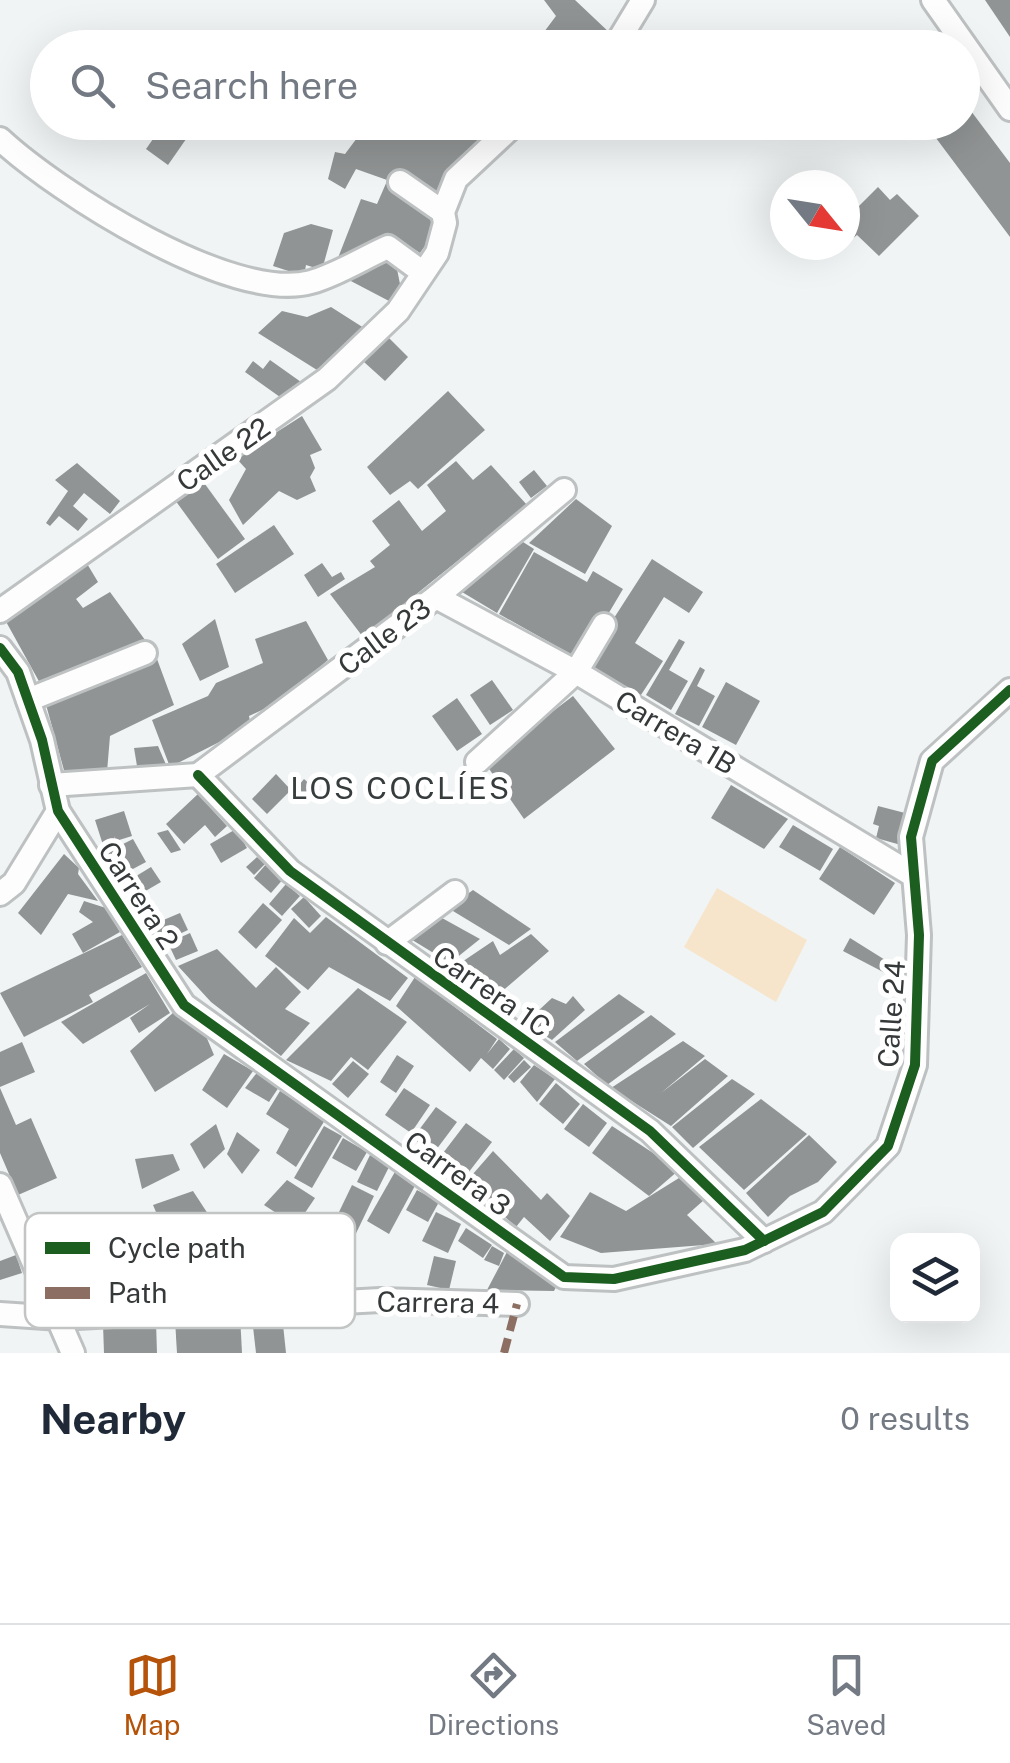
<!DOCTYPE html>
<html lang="en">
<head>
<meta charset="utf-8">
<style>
  :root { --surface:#fff; --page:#f2f2f3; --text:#1f2937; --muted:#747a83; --line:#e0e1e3; --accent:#b45309 }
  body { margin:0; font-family:"Public Sans",sans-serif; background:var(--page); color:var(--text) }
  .controls { position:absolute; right:30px; bottom:30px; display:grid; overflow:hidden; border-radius:20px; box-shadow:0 10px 40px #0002 }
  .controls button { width:90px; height:90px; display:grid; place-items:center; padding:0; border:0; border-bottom:2px solid var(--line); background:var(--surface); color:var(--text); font:50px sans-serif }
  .compass { position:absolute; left:770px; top:170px; width:90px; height:90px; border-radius:50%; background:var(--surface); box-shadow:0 10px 40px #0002; rotate:120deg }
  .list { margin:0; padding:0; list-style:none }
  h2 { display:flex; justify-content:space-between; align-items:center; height:130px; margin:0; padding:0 40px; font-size:42px }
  h2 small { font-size:32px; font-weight:400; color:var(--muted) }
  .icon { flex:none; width:55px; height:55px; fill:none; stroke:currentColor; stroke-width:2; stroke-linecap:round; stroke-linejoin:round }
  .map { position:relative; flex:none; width:1010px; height:1353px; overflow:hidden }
  .search { position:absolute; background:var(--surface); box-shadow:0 10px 40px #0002; left:30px; right:30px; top:30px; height:110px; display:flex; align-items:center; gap:25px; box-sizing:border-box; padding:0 35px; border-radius:55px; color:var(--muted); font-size:38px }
  .sheet { height:270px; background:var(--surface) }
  nav { display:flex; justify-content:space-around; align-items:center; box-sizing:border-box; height:140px; border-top:2px solid var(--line); background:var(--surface); font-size:28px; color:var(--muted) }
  nav a { display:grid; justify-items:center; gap:5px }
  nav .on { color:var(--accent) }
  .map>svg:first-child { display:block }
  .green { fill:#f6e5cb }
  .building { fill:#919494 }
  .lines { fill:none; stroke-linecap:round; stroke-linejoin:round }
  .street-casing { stroke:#bec1c2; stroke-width:28 }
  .street { stroke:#fdfdfd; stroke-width:22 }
  .quiet { stroke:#8d6e63; stroke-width:8; stroke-dasharray:15 8; stroke-linecap:butt }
  .cycleway-casing { stroke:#fff; stroke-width:16 }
  .cycleway { stroke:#1b5e20; stroke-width:10 }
  .labels { text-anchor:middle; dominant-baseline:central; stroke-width:10; stroke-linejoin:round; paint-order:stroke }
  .street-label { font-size:28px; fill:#36393a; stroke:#fff }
  .neighbourhood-label { font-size:30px; letter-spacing:2.5px; fill:#373d3d; stroke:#fff }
  .key { fill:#fff; stroke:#c3c4c4; stroke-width:2.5 }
  .key-label { font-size:28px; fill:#36393a }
</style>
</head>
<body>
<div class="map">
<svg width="1010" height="1353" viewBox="0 0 1010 1353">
  <rect width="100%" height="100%" fill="#f0f4f4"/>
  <polygon class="green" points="717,888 807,940 776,1002 684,947"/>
  <g class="building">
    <polygon points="544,0 575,0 612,35 598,48 561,48 544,32 556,16"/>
    <polygon points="985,0 1010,0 1010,37"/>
    <polygon points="962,99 1010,163 1010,237 924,122 962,122"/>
    <polygon points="165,122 178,122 191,132 168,165 146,149"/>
    <polygon points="369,122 462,122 484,138 432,197 394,170 387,180 356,169 345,189 328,179 335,152 345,154"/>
    <polygon points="387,181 443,220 420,253 389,233 336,263 361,199 377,204"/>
    <polygon points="878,187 890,200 897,194 919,216 879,256 857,235 845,245 845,220"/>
    <polygon points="311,224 333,230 322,270 306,265 304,276 273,266 284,233"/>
    <polygon points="395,259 400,284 389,301 347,279 368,266"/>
    <polygon points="331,307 364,328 345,355 317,370 258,333 282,311 307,317"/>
    <polygon points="388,337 408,357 385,381 364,362"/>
    <polygon points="270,360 301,382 287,402 245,372 253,361 263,369"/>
    <polygon points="448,391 485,430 418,489 410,481 390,495 367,467"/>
    <polygon points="302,416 322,450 310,455 315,468 310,477 316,491 297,500 279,491 243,525 229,500 246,469 236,458"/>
    <polygon points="456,461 473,480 491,465 527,505 363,637 330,594 375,567 370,561 390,545 372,521 399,500 422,531 446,511 427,485"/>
    <polygon points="77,463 120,501 110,514 84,493 73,506 88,519 78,531 59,516 50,526 46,523 68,491 55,480"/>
    <polygon points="534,470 547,486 531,498 519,482"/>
    <polygon points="202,480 245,539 218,559 175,500"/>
    <polygon points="576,499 612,526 585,574 529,543"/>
    <polygon points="274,525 294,554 235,593 216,564"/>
    <polygon points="523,542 534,549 497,613 462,592"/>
    <polygon points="534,552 587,582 593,571 623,589 581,660 499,614"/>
    <polygon points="652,559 703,592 689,613 664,597 635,643 663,661 639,698 585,663"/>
    <polygon points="86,562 98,582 76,599 83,608 110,592 148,644 41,685 4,618"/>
    <polygon points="322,563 332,577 341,572 345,579 318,597 304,575"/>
    <polygon points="215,619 229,667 200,681 182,644"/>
    <polygon points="306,621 328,660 279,702 249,716 251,726 170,767 152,720 208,696 216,683 263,663 255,639"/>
    <polygon points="679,639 685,642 669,670 688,681 671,710 646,695"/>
    <polygon points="157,659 174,705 110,736 107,772 65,774 45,701"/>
    <polygon points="700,667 705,670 697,686 715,696 699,726 675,714"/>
    <polygon points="492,680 513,710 490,725 470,695"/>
    <polygon points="726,682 760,701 736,745 702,727"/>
    <polygon points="573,696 615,749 524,819 485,763"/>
    <polygon points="457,698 482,734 457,751 432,716"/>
    <polygon points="158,746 167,767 138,772 134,748"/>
    <polygon points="276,774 291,790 267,814 252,799"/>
    <polygon points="304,779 314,788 302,799 295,790"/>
    <polygon points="731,785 788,819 764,849 711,818"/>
    <polygon points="198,794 227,826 215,837 205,825 184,844 166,824"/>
    <polygon points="878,806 909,814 901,845 876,838 879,826 873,824"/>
    <polygon points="124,811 132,836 116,841 114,836 115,841 103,845 95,820"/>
    <polygon points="793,825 833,849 820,871 779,847"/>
    <polygon points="236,829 247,848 221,863 210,844"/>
    <polygon points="168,830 181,850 171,853 157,833"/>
    <polygon points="133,839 146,862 131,870 119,846"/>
    <polygon points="116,844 121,855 106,861 101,850"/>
    <polygon points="840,847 895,883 874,915 819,879"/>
    <polygon points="64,854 79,868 78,874 98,901 68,894 41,935 18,913"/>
    <polygon points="121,857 128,875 120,879 113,861"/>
    <polygon points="257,857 265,864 254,875 246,867"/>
    <polygon points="268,862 285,877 271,893 254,878"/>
    <polygon points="151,867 161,882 137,896 128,881"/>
    <polygon points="286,884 300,896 282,916 269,904"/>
    <polygon points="473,890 531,929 509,945 448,908"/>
    <polygon points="304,897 321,916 309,928 291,909"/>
    <polygon points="84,901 106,908 120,932 83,953 72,934 93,922 79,912"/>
    <polygon points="263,903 282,920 256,949 238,932"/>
    <polygon points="180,913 188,930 162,942 154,924"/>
    <polygon points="326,917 408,978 390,1001 329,967 308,990 265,956 294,918 310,933"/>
    <polygon points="442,918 480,939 450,963 409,938"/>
    <polygon points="190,933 198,951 176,960 168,943"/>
    <polygon points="531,934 549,951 493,999 447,972 493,941 500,955"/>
    <polygon points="122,935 142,967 89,995 93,1002 24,1037 0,993"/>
    <polygon points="850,938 890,963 885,973 843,951"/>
    <polygon points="217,949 256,988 276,967 301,992 285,1009 310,1023 281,1056 211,1002 178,966"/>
    <polygon points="146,973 170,1013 139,1033 130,1018 150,1004 83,1044 61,1022"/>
    <polygon points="415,977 497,1039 487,1054 499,1039 510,1049 493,1069 481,1058 470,1072 396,1006"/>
    <polygon points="358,988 407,1022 368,1070 351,1057 331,1081 286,1060"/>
    <polygon points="619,994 645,1012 577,1061 555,1042"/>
    <polygon points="573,996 585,1010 552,1040 525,1023 552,998 566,1004"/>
    <polygon points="174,1012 206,1036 214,1055 155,1092 130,1051"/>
    <polygon points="651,1015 676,1034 607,1085 584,1064"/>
    <polygon points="683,1041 705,1056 661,1093 705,1059 728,1076 671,1126 611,1088"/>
    <polygon points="22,1042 35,1072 0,1087 0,1052"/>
    <polygon points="514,1049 524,1058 504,1080 494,1070"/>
    <polygon points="224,1054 253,1071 227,1108 202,1090"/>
    <polygon points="397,1055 414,1066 396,1093 380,1082"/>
    <polygon points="524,1060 531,1067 514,1083 508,1077"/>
    <polygon points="353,1061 369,1074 348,1098 332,1084"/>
    <polygon points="534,1065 555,1079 537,1102 520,1082"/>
    <polygon points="259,1070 281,1084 269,1102 245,1088"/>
    <polygon points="732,1079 755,1094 693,1148 672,1127"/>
    <polygon points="556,1083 580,1104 563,1124 539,1104"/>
    <polygon points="0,1088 16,1125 31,1118 57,1178 18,1195 0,1153"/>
    <polygon points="404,1088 430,1105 411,1133 385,1115"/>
    <polygon points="280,1091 325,1120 296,1167 276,1153 289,1129 266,1114"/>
    <polygon points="761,1099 807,1134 744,1190 699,1147"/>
    <polygon points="583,1104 607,1123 589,1147 564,1129"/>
    <polygon points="436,1107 457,1122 433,1154 413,1138"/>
    <polygon points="466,1123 492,1142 465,1177 440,1157"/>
    <polygon points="216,1124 225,1149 204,1169 190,1144"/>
    <polygon points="324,1126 342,1136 312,1188 294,1178"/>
    <polygon points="612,1126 679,1170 649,1196 592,1153"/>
    <polygon points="237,1132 260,1150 242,1174 227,1154"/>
    <polygon points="809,1135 837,1162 818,1182 790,1196 768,1217 746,1193"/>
    <polygon points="343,1138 367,1152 356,1171 332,1158"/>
    <polygon points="493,1151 541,1200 547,1193 570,1216 550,1241 524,1217 516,1227 466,1182"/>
    <polygon points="173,1154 180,1170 142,1189 135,1159"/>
    <polygon points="370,1155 390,1165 377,1191 357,1182"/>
    <polygon points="396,1170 417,1182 389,1234 367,1221"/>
    <polygon points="679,1178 704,1200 687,1215 717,1244 601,1253 560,1237 590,1192 626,1211"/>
    <polygon points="287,1180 315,1198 296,1226 264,1205"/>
    <polygon points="352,1185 374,1196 348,1250 326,1239"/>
    <polygon points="417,1190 439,1202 428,1222 406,1210"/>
    <polygon points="193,1191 210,1217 165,1233 153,1205"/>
    <polygon points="436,1212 461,1224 448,1253 422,1241"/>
    <polygon points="466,1228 492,1245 483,1258 458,1241"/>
    <polygon points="492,1246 504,1253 499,1266 484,1260"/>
    <polygon points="507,1252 560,1279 554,1291 487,1290"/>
    <polygon points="16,1255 22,1273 0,1280 0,1261"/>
    <polygon points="434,1256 456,1261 449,1290 427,1285"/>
    <polygon points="240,1315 242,1353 177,1353 175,1320"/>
    <polygon points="282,1315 286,1353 256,1353 252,1318"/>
    <polygon points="156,1322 157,1353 104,1353 103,1324"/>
  </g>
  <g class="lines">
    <defs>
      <g id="street">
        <polyline points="933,0 1010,109"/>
        <polyline points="614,48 643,0"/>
        <path d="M0 139C57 192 232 304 311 282 337 275 363 258 388 247L422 272"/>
        <polyline points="400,182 443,212"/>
        <polyline points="436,597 576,672 911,874"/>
        <polyline points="0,611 327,379 398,311 437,253 445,223 443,212 456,179 517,122"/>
        <polyline points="0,648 18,672 42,740 58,811 184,1005 564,1277 614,1279 745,1250 823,1212 888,1146 915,1065 919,935 911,837 932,761 1010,690"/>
        <polyline points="28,700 145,653"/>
        <polyline points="477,762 576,672 604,625"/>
        <polyline points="198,775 290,871 650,1131 764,1241"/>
        <polyline points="198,775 436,597 564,490"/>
        <polyline points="51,785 198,775"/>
        <polyline points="0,894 14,883 58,811"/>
        <polyline points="387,943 455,892"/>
        <polyline points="0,1185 73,1353"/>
        <polyline points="0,1314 60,1318 380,1300 517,1304"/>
      </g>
    </defs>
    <use href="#street" class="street-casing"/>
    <use href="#street" class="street"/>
    <polyline class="quiet" points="504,1353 517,1304"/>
    <defs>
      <g id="cycleway">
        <polyline points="0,648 18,672 42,740 58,811 184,1005 564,1277 614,1279 745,1250 823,1212 888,1146 915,1065 919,935 911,837 932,761 1010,690"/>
        <polyline points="198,775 290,871 650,1131 764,1241"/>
      </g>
    </defs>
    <use href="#cycleway" class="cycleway-casing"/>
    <use href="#cycleway" class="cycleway"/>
  </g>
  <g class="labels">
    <g class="street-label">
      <text transform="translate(223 454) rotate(-35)">Calle 22</text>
      <text transform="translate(384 636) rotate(-37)">Calle 23</text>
      <text transform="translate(676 732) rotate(31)">Carrera 1B</text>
      <text transform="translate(139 895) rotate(57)">Carrera 2</text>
      <text transform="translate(492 991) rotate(35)">Carrera 1C</text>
      <text transform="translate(891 1014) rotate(-86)">Calle 24</text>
      <text transform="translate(458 1173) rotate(36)">Carrera 3</text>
      <text transform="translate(438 1302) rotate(1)">Carrera 4</text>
    </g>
    <g class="neighbourhood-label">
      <text x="401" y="788">LOS COCLÍES</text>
    </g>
  </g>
  <rect x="25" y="1213" width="330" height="115" rx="15" class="key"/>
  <rect x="45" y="1242" width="45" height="12" fill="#1b5e20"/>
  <rect x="45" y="1287" width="45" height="12" fill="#8d6e63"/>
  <g class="key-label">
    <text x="108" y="1258">Cycle path</text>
    <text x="108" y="1303">Path</text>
  </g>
</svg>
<div class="controls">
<button><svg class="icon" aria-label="layers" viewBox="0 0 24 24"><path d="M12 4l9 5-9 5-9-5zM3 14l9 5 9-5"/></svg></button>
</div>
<svg class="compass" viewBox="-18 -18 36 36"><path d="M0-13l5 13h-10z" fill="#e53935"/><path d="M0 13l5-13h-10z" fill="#747a83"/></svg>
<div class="search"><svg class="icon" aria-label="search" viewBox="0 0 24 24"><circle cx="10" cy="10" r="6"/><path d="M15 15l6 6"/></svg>Search here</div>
</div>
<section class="sheet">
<h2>Nearby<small>0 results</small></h2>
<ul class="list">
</ul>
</section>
<nav>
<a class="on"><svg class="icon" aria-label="map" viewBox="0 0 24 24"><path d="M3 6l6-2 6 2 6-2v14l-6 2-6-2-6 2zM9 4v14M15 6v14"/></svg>Map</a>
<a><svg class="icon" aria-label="directions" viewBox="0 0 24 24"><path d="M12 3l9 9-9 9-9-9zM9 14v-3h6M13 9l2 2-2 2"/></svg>Directions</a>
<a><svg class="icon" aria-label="saved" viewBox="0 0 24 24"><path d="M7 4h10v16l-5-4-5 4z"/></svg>Saved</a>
</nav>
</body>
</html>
